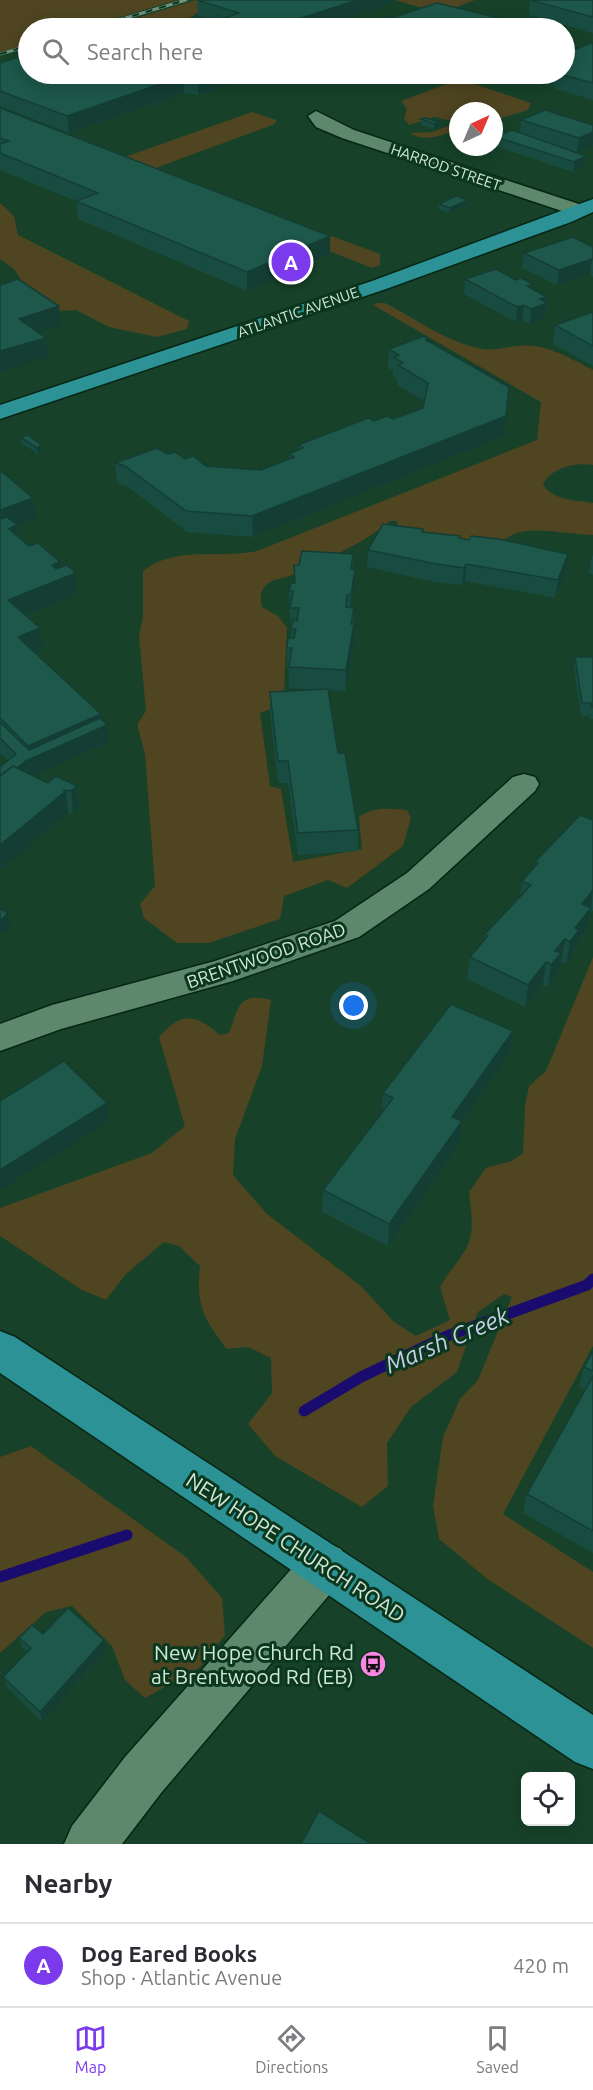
<!DOCTYPE html>
<html lang="en">
<head>
<meta charset="utf-8">
<style>
  :root { --surface:#fff; --page:#f2f2f3; --text:#2b2b33; --muted:#7c7c81; --line:#e1e1e2; --accent:#7c3aed }
  body { margin:0; font-family:Ubuntu,sans-serif; background:var(--page); color:var(--text) }
  .controls { position:absolute; right:18px; bottom:18px; display:grid; overflow:hidden; border-radius:9px; box-shadow:0 3px 15px #0003 }
  .controls button { width:54px; height:54px; display:grid; place-items:center; padding:0; border:0; border-bottom:2px solid var(--line); background:var(--surface); color:var(--text); font:30px sans-serif }
  .compass { position:absolute; left:449px; top:102px; width:54px; height:54px; border-radius:50%; background:var(--surface); box-shadow:0 3px 15px #0003; rotate:44deg }
  .you { position:absolute; left:354px; top:1006px; width:21px; height:21px; margin:-15px; border:4px solid #fff; border-radius:50%; background:#1a73e8; box-shadow:0 0 0 9px #1a73e833 }
  .badge { display:grid; place-items:center; width:39px; height:39px; border-radius:50%; background:var(--accent); color:#fff; font-size:20px; font-weight:700 }
  .pin { position:absolute; translate:-50% -50%; border:3px solid #fff; box-shadow:0 2px 6px #0006 }
  .list { margin:0; padding:0; list-style:none }
  h2 { display:flex; justify-content:space-between; align-items:center; height:78px; margin:0; padding:0 24px; font-size:26px }
  h2 small { font-size:20px; font-weight:400; color:var(--muted) }
  .list li { display:grid; grid-template-columns:39px 1fr auto; gap:18px; align-items:center; box-sizing:border-box; height:84px; padding:0 24px; border-top:2px solid var(--line) }
  .list b { display:block; font-size:22px; white-space:nowrap }
  .list p { margin:0; font-size:20px; white-space:nowrap; color:var(--muted) }
  .list em { font-size:20px; font-style:normal; color:var(--muted) }
  .icon { flex:none; width:33px; height:33px; fill:none; stroke:currentColor; stroke-width:2; stroke-linecap:round; stroke-linejoin:round }
  .map { position:relative; flex:none; width:593px; height:1844px; overflow:hidden }
  .search { position:absolute; background:var(--surface); box-shadow:0 3px 15px #0003; left:18px; right:18px; top:18px; height:66px; display:flex; align-items:center; gap:15px; box-sizing:border-box; padding:0 21px; border-radius:33px; color:var(--muted); font-size:22px }
  .sheet { height:162px; background:var(--surface) }
  nav { display:flex; justify-content:space-around; align-items:center; box-sizing:border-box; height:84px; border-top:2px solid var(--line); background:var(--surface); font-size:16px; color:var(--muted) }
  nav a { display:grid; justify-items:center; gap:3px }
  nav .on { color:var(--accent) }
  .map>svg:first-child { display:block }
  .green { fill:#4f4521 }
  .lines { fill:none; stroke-linecap:round; stroke-linejoin:round }
  .stream { stroke:#190c6e; stroke-width:11 }
  .minor-casing { stroke:#062614; stroke-width:3 }
  .major-casing { stroke:#062614; stroke-width:3 }
  .minor { fill:#5d886c; fill-rule:evenodd }
  .major { fill:#2c9295; fill-rule:evenodd }
  .rail-casing { stroke:#72937e; stroke-width:3 }
  .rail { stroke:#0b371f; stroke-width:2; stroke-dasharray:7; stroke-linecap:butt }
  .wall { fill:#194c40 }
  .shaded-wall { fill:#143e34 }
  .building { fill:#1d584a; stroke:#143e34; stroke-width:1.5 }
  .labels { text-anchor:middle; dominant-baseline:central; stroke-width:6; stroke-linejoin:round; paint-order:stroke }
  .far-street-label { font-size:15px; fill:#d0e7d6; stroke:#0b371f }
  .street-label { font-size:18px; fill:#d0e7d6; stroke:#0b371f }
  .near-street-label { font-size:21px; fill:#d0e7d6; stroke:#0b371f }
  .near-poi-label { font-size:21px; fill:#d0e7d6; stroke:#0b371f; text-anchor:end }
  .near-water-label { font-size:24px; font-style:italic; fill:#c9cfe9; stroke:#0b371f }
</style>
</head>
<body>
<div class="map">
<svg width="593" height="1844" viewBox="0 0 593 1844">
  <rect width="100%" height="100%" fill="#174229"/>
  <g class="green">
    <polygon points="0,0 177,0 84,28 28,28 28,44 0,52"/>
    <polygon points="196,0 240,0 197,13 191,17 185,28 103,28"/>
    <polygon points="395,0 475,0 454,8 527,28 493,28"/>
    <path d="M460 79 531 103 528 110 494 120V111H458V129C444 135 424 143 410 133L433 132 457 122 434 117 409 125 404 118 407 109 401 101Z"/>
    <polygon points="0,108 122,158 252,112 276,120 275,124 158,167 162,173 380,254 380,265 372,268 0,121"/>
    <polygon points="0,203 14,216 18,235 189,321 187,329 157,337 109,327 76,310 58,311 0,290 23,283 14,269 0,259"/>
    <path d="M378 303H385C416 319 446 342 482 349 495 351 506 347 518 346 546 343 569 358 593 370V465C576 462 552 467 543 484 553 501 575 500 593 503V535C569 535 533 525 512 535 505 538 499 544 492 548L398 528 397 521H390C362 545 325 559 292 575 283 579 274 578 266 585 260 592 260 598 262 607L278 616 287 628 284 690 298 694 283 705 260 713 270 786 281 789 293 862 362 849 359 817C375 806 389 809 407 810L411 818 403 846 347 888 328 880 284 896 280 919 209 943H177L144 918 140 904 155 886 145 754 138 728V723L146 711 139 636 143 617V571C176 545 218 559 257 551L537 440 541 402 373 305Z"/>
    <path d="M593 957V1346L503 1514 593 1572V1648L486 1578 439 1539 433 1506 443 1437 460 1399 478 1380 512 1297 504 1294 478 1312 457 1372 411 1407 387 1443 388 1486 362 1507 275 1456 248 1424 272 1393 271 1358 248 1347 227 1349C203 1318 196 1305 200 1266L179 1246 164 1242 126 1274 106 1300 82 1290 0 1236V1208L152 1153 185 1126 159 1037C183 1010 196 1015 220 1035L229 1033C239 1007 238 992 271 1000L262 1066 235 1139 233 1175 267 1214 361 1286 394 1322 416 1336 450 1320 440 1287C447 1274 456 1265 464 1252 476 1235 471 1211 469 1192L486 1168 512 1161 523 1153 525 1106 529 1086 546 1071Z"/>
    <polygon points="31,1446 186,1557 222,1598 225,1635 199,1668 145,1698 125,1680 112,1646 72,1606 46,1612 0,1653 0,1457"/>
  </g>
  <g class="lines">
    <g class="stream">
      <polyline points="304,1411 361,1377 447,1336 587,1285 593,1279"/>
      <polyline points="0,1577 127,1535"/>
    </g>
    <defs>
      <g id="minor">
        <polygon points="316,111 354,130 588,207 590,211 581,217 574,215 342,138 316,127 308,116"/>
        <polygon points="524,774 535,777 539,784 535,791 429,889 359,937 233,981 61,1029 0,1051 0,1024 52,1005 215,961 335,921 407,873 513,777"/>
        <polygon points="325,1542 341,1549 348,1565 341,1581 161,1793 122,1844 64,1844 72,1826 125,1757 309,1549"/>
      </g>
      <g id="major">
        <polygon points="593,199 593,212 571,222 386,289 0,419 0,405 372,281"/>
        <polygon points="0,1331 15,1337 593,1715 593,1769 575,1762 0,1373"/>
      </g>
    </defs>
    <use href="#minor" class="minor-casing"/>
    <use href="#major" class="major-casing"/>
    <use href="#minor" class="minor"/>
    <use href="#major" class="major"/>
    <defs>
      <g id="rail">
        <polyline points="92,28 186,0"/>
        <polyline points="0,54 28,46"/>
      </g>
    </defs>
    <use href="#rail" class="rail-casing"/>
    <use href="#rail" class="rail"/>
  </g>
  <g class="wall">
    <polygon points="197,0 393,0 393,3 317,28 210,28 210,23 215,21 198,16"/>
    <polygon points="530,0 593,0 593,33 529,15"/>
    <polygon points="593,44 593,100 553,88 554,78 547,76 547,74 564,74 564,54"/>
    <polygon points="0,63 230,74 230,84 198,95 184,93 69,133 0,106"/>
    <polygon points="338,74 408,74 408,75 396,82 391,80 376,85"/>
    <polygon points="0,108 330,254 247,291 78,219 76,201 0,170"/>
    <polygon points="426,118 439,127 434,129 421,125 421,119"/>
    <polygon points="521,120 593,125 577,152 555,145 586,156 585,166 573,172 495,146 496,137 520,133"/>
    <polygon points="468,200 467,205 450,213 438,209 439,204"/>
    <polygon points="593,247 593,277 590,274 557,285 522,268 524,253"/>
    <polygon points="465,279 532,289 547,303 545,319 530,324 522,320 516,322 464,294"/>
    <polygon points="593,312 593,366 553,344 555,325"/>
    <polygon points="429,341 504,436 253,537 187,532 127,486 117,483 115,463 168,454 206,466 261,470 289,459 289,454 298,450 298,445 374,421 393,419 423,408 424,401 397,385 397,379 393,376 393,371 388,368 389,349"/>
    <polygon points="20,437 41,445 42,451 38,454 21,443"/>
    <polygon points="0,471 36,519 17,526 19,537 29,546 60,562 61,567 78,594 25,615 40,628 43,650 35,653 101,714 102,720 107,725 109,742 34,776 48,783 77,786 80,808 73,813 68,813 8,761 0,753"/>
    <polygon points="423,532 460,539 568,554 566,571 555,598 465,581 462,585 435,582 367,567 368,550"/>
    <polygon points="353,554 353,569 354,590 352,608 354,608 354,645 346,691 328,690 338,753 358,830 358,851 298,855 288,783 278,783 270,713 270,692 314,690 289,688 289,670 287,670 287,648 291,638 290,612 289,612 289,591 294,583 294,565 299,565"/>
    <polygon points="593,555 593,575 589,573 592,556"/>
    <polygon points="575,657 593,657 593,719 590,719 589,716 581,716 574,669"/>
    <polygon points="593,820 593,911 591,911 587,930 577,943 575,952 566,964 561,961 559,964 557,975 548,987 543,984 525,1007 467,979 470,957 484,941 485,934 520,896 522,881 534,868 535,862"/>
    <polygon points="513,1031 510,1053 462,1121 460,1143 388,1246 322,1212 323,1190 382,1112 383,1093"/>
    <polygon points="593,1351 593,1553 523,1513 527,1494 585,1390 579,1387 584,1367"/>
    <polygon points="43,1634 104,1640 106,1650 42,1722 7,1687 3,1677 27,1652 22,1648 19,1638"/>
  </g>
  <g class="shaded-wall">
    <polygon points="357,0 393,0 393,3 317,28 271,28"/>
    <polygon points="514,22 514,28 494,28"/>
    <polygon points="213,74 230,74 230,84 198,95 198,79"/>
    <polygon points="376,74 391,74 391,80 376,85"/>
    <polygon points="397,74 408,74 408,75 396,82"/>
    <polygon points="183,76 184,93 69,133 67,116"/>
    <polygon points="439,122 439,127 434,129 435,124"/>
    <polygon points="593,132 593,145 577,152 579,138"/>
    <polygon points="586,156 585,166 573,172 574,162"/>
    <polygon points="468,200 467,205 450,213 450,208"/>
    <polygon points="330,236 330,254 247,291 247,272"/>
    <polygon points="592,259 590,274 557,285 559,270"/>
    <polygon points="547,297 545,319 530,324 531,309 540,299"/>
    <polygon points="524,305 522,320 516,322 517,307"/>
    <polygon points="59,306 61,325 21,338 19,319"/>
    <polygon points="46,338 48,357 0,372 0,351"/>
    <polygon points="509,387 504,436 253,537 252,516"/>
    <polygon points="41,445 42,451 38,454 37,448"/>
    <polygon points="33,498 36,519 17,526 20,546 0,532 0,510"/>
    <polygon points="568,554 566,571 555,598 558,580"/>
    <polygon points="60,562 62,578 76,573 78,594 11,621 8,600 52,565"/>
    <polygon points="466,564 465,581 462,585 464,568"/>
    <polygon points="355,569 354,590 350,616 351,595"/>
    <polygon points="354,624 354,645 346,691 346,670"/>
    <polygon points="40,628 43,650 21,659 18,637"/>
    <polygon points="101,714 103,727 107,725 109,742 29,778 0,781 26,761 30,759 28,746"/>
    <polygon points="77,786 80,808 73,813 71,791"/>
    <polygon points="66,791 68,813 0,870 0,845"/>
    <polygon points="593,890 591,909 591,908 587,930 577,943 575,952 566,964 570,942 582,904"/>
    <polygon points="8,913 11,926 0,935 0,921"/>
    <polygon points="565,939 561,961 559,964 557,975 548,987 551,965 555,951"/>
    <polygon points="546,962 543,984 525,1007 528,985"/>
    <polygon points="513,1031 510,1053 450,1138 452,1117"/>
    <polygon points="107,1103 109,1121 0,1190 0,1170"/>
    <polygon points="462,1121 460,1143 388,1246 389,1224"/>
    <polygon points="104,1640 106,1650 42,1722 40,1712"/>
  </g>
  <g class="building">
    <polygon points="197,0 357,0 271,28 228,28 210,23 239,13"/>
    <polygon points="530,0 593,0 593,17"/>
    <polygon points="437,3 514,22 494,28 471,28 463,26 457,28 362,28"/>
    <polygon points="591,43 593,44 593,83 560,74 564,74 564,68 568,66 564,65 564,54"/>
    <polygon points="28,54 28,74 213,74 198,79 183,76 67,116 0,91 0,63"/>
    <polygon points="0,108 330,236 247,272 76,201 98,193 0,153 0,144 9,141 0,138"/>
    <polygon points="545,110 593,125 593,132 579,138 521,120"/>
    <polygon points="426,118 439,122 435,124 421,119"/>
    <polygon points="512,130 586,156 574,162 496,137"/>
    <polygon points="456,196 468,200 450,208 439,204"/>
    <polygon points="573,237 593,247 593,259 592,259 559,270 524,253"/>
    <polygon points="496,269 516,280 521,278 533,284 527,286 547,297 540,299 547,303 531,309 524,305 517,307 465,279"/>
    <polygon points="18,279 59,306 19,319 46,338 0,351 0,285"/>
    <polygon points="593,312 593,346 555,325"/>
    <polygon points="424,336 429,339 426,340 509,387 506,416 252,516 186,511 125,466 115,463 157,448 168,454 175,452 185,459 193,456 206,466 261,470 294,457 289,454 303,448 298,445 368,418 374,421 387,416 393,419 423,408 428,383 398,365 403,363 394,357 399,355 389,349"/>
    <polygon points="28,435 41,445 37,448 20,437"/>
    <polygon points="0,471 1,471 33,498 0,510"/>
    <polygon points="7,517 17,525 9,529 29,546 38,543 60,562 52,565 56,569 67,565 76,573 8,600 40,628 18,637 101,714 28,746 0,718 0,519"/>
    <polygon points="383,524 423,529 422,532 460,536 459,538 469,540 471,536 499,539 568,554 558,580 466,564 464,568 436,564 368,550"/>
    <polygon points="302,551 353,554 351,569 355,569 351,595 347,595 346,607 354,608 351,624 354,624 346,670 289,667 292,648 287,648 288,638 294,638 296,629 291,629 293,620 297,621 299,608 290,608 293,591 289,591 291,583 295,583 294,565 299,565"/>
    <polygon points="575,657 593,657 593,707 592,707 591,703 582,703"/>
    <polygon points="328,689 338,753 345,753 358,830 298,833 288,761 278,761 270,692"/>
    <polygon points="100,718 107,725 26,761 17,768 13,766 0,776 0,767 16,754 0,738 0,722 29,750"/>
    <polygon points="13,766 48,783 56,776 77,786 71,791 63,790 66,791 0,845 0,776"/>
    <polygon points="580,815 593,820 593,890 582,904 591,908 575,928 579,930 570,942 565,939 555,951 561,953 551,965 546,962 528,985 470,957 488,936 485,934 531,885 522,881 538,863 535,862"/>
    <polygon points="0,909 8,913 0,921"/>
    <polygon points="451,1004 513,1031 452,1117 462,1121 389,1224 323,1190 393,1098 383,1093"/>
    <polygon points="64,1061 107,1103 0,1170 0,1101"/>
    <polygon points="593,1351 593,1371 584,1367"/>
    <polygon points="593,1376 593,1531 527,1494"/>
    <polygon points="68,1608 104,1640 40,1712 3,1677 31,1648 19,1638 32,1625 43,1634"/>
    <polygon points="319,1811 371,1844 301,1844"/>
  </g>
  <defs>
    <symbol id="bus-disc" viewBox="-11 -11 22 22"><circle r="9.5" fill="#fb87e5" stroke="#0b371f"/><path d="M-5-6H5V4H4V6H2V4H-2V6H-4V4H-5ZM-3.5-4V0h7V-4ZM-3.5 1.2v1.5H-2V1.2ZM2 1.2v1.5H3.5V1.2Z" fill="#111"/></symbol>
  </defs>
  <g fill-rule="evenodd">
    <use href="#bus-disc" x="358" y="1649" width="30" height="30"/>
  </g>
  <g class="labels">
    <g class="far-street-label">
      <text transform="translate(446 167) rotate(19)">HARROD STREET</text>
      <text transform="translate(298 312) rotate(-19)">ATLANTIC AVENUE</text>
    </g>
    <g class="street-label">
      <text transform="translate(266 955) rotate(-19)">BRENTWOOD ROAD</text>
    </g>
    <g class="near-street-label">
      <text transform="translate(296 1547) rotate(33)">NEW HOPE CHURCH ROAD</text>
    </g>
    <g class="near-poi-label">
      <text x="354" y="1652">New Hope Church Rd<tspan x="354" dy="24">at Brentwood Rd (EB)</tspan></text>
    </g>
    <g class="near-water-label">
      <text transform="translate(447 1340) rotate(-23)">Marsh Creek</text>
    </g>
  </g>
</svg>
<div class="controls">
<button><svg class="icon" aria-label="locate" viewBox="0 0 24 24"><circle cx="12" cy="12" r="6"/><path d="M12 2v4M12 18v4M2 12h4M18 12h4"/></svg></button>
</div>
<svg class="compass" viewBox="-18 -18 36 36"><path d="M0-13l5 13h-10z" fill="#e53935"/><path d="M0 13l5-13h-10z" fill="#7c7c81"/></svg>
<div class="you"></div>
<div class="pin badge" style="left:291px;top:262px">A</div>
<div class="search"><svg class="icon" aria-label="search" viewBox="0 0 24 24"><circle cx="10" cy="10" r="6"/><path d="M15 15l6 6"/></svg>Search here</div>
</div>
<section class="sheet">
<h2>Nearby<small></small></h2>
<ul class="list">
<li><span class="badge">A</span><div><b>Dog Eared Books</b><p>Shop · Atlantic Avenue</p></div><em>420 m</em></li>
</ul>
</section>
<nav>
<a class="on"><svg class="icon" aria-label="map" viewBox="0 0 24 24"><path d="M3 6l6-2 6 2 6-2v14l-6 2-6-2-6 2zM9 4v14M15 6v14"/></svg>Map</a>
<a><svg class="icon" aria-label="directions" viewBox="0 0 24 24"><path d="M12 3l9 9-9 9-9-9zM9 14v-3h6M13 9l2 2-2 2"/></svg>Directions</a>
<a><svg class="icon" aria-label="saved" viewBox="0 0 24 24"><path d="M7 4h10v16l-5-4-5 4z"/></svg>Saved</a>
</nav>
</body>
</html>
